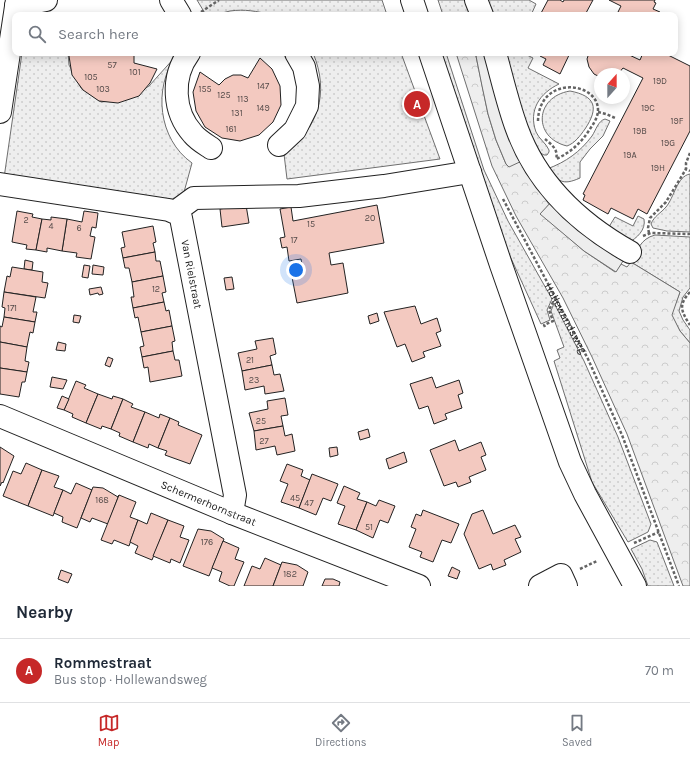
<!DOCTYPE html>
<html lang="en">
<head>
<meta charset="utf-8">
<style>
  :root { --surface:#fff; --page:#f2f2f3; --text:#1f2937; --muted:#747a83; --line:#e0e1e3; --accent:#c62828 }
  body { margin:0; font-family:Karla,sans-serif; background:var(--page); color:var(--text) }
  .compass { position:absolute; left:594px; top:68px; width:36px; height:36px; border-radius:50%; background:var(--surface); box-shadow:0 2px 10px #0003; rotate:21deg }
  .you { position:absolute; left:296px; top:270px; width:14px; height:14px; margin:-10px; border:3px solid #fff; border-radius:50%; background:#1a73e8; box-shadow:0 0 0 6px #1a73e833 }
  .badge { display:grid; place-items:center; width:26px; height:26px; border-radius:50%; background:var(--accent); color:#fff; font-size:13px; font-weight:700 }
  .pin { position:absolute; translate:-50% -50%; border:2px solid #fff; box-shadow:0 1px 4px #0006 }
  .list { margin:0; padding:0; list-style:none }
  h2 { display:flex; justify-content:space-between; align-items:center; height:52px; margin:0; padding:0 16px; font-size:17px }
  h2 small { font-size:13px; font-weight:400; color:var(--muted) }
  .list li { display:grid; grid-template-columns:26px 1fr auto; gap:12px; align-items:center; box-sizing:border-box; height:64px; padding:0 16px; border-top:1px solid var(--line) }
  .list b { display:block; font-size:15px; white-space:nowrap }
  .list p { margin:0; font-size:13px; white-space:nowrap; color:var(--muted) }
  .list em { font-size:13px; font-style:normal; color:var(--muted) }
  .icon { flex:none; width:22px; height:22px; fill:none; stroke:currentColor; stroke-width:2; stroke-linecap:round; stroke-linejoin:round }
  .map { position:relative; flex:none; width:690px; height:586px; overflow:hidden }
  .search { position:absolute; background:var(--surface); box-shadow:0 2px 10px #0003; left:12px; right:12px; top:12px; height:44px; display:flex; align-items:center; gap:10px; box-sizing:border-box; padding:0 14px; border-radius:8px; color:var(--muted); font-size:15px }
  .sheet { height:116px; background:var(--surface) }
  nav { display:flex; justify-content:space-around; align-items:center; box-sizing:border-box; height:56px; border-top:1px solid var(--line); background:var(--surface); font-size:11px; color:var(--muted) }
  nav a { display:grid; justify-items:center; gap:2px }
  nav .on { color:var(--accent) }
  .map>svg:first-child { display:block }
  .grass { fill:url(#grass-dots); stroke:#6f6f6f }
  .forest { fill:url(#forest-crowns); stroke:#6f6f6f }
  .parking { fill:#ededed; stroke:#6f6f6f }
  .building { fill:#f3c9c0; stroke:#222 }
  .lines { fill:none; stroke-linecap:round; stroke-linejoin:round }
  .minor-casing { stroke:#222; stroke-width:24 }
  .major-casing { stroke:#222; stroke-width:24 }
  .path { stroke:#646464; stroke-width:2.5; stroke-dasharray:3 2; stroke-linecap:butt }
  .minor { stroke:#fff; stroke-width:22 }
  .major { stroke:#fff; stroke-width:22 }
  .labels { text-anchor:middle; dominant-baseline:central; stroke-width:3; stroke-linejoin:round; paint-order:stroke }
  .number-label { font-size:9px; fill:#564c4a }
  .street-label { font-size:11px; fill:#222; stroke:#fff }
</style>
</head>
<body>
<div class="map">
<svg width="690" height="586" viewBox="0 0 690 586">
  <defs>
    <pattern id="grass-dots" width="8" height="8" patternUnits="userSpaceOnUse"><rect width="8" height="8" fill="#eee"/><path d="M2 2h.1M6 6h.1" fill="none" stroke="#ccc" stroke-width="1.8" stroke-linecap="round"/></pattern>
    <pattern id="forest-crowns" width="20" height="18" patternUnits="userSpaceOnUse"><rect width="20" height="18" fill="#eee"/><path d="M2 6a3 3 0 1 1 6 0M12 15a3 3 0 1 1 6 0" fill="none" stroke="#ccc"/></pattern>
  </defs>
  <rect width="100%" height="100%" fill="#fff"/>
  <g class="grass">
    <path d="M197 0H382L387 15H271C257 11 244 9 230 11 222 13 215 15 206 15Z"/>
    <polygon points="438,0 469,0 475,15 443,15"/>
    <polygon points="482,0 529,0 536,4 531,15 488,15"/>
    <path d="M22 53H68L69 65 81 88 101 102 129 99 149 86 176 56C153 88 158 139 192 163L181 203 4 178Z"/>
    <path d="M313 53H401L440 159 287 179 284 154C318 129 330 93 313 53Z"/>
    <polygon points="437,53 446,53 484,170 508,221 552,299 547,310 550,320 541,324 499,232"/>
    <path d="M502 53H523L533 58 528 68 559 84C540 93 528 110 536 132 539 139 546 143 549 150V152L547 155H544L537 151 528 138Z"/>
    <path d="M570 91C596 96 599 108 585 129 580 136 575 143 567 146 533 138 534 97 570 91Z"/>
    <path d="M605 119 610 121 603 136 590 149 580 162V178C562 186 559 181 547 169 566 162 580 152 592 136 596 130 598 121 605 119Z"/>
    <path d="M690 174V232L667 231 653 228 651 224C654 216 661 213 666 207 674 198 677 176 690 174Z"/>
    <path d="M638 216 644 219C646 230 637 238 628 243L607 230 615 217 633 226Z"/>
    <path d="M655 235 690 237V288L683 297 679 311 683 320 690 330V343L680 331 671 315 680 292 631 262C638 250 640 239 655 235Z"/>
    <polygon points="554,303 584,361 618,437 651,524 648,532 628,542 592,482 554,361 560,358 557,350 564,347 551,311"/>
    <polygon points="650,540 657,542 674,586 648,586 642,569 631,549"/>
  </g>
  <polygon class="forest" points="456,53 485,53 476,56 488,114 496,140 506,164 524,160 552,201 541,214 584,251 615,272 621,264 627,267 631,262 680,292 672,315 680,331 690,343 690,586 683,586 627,434 592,357 563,298 516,216 492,166"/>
  <g class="parking">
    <polygon points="485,53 524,160 509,167 506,164 496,140 488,114 482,86 476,56"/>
    <polygon points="552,201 625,258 616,272 584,251 540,214"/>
  </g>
  <g class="building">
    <polygon points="548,0 560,0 563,2 564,0 593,0 586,13 589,15 540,15"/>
    <polygon points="609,0 655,0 654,2 656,3 653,9 660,12 658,15 623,15 618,12 621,6"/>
    <polygon points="70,53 134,53 134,63 157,69 150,83 139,96 118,103 99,101 83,90 72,75 69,56"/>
    <polygon points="541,53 570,53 560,74 543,65 546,59 540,56"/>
    <polygon points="589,53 625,53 640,60 643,53 664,53 690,66 690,131 647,214 638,209 633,219 611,208 608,214 583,200 585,195 583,194 643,78 623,68 618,74 600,74 600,77 594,74 589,67 587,59"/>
    <polygon points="260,58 272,69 280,86 281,105 273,122 259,135 240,141 222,138 205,127 196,111 193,92 200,72 219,85 225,79 233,75 241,75 248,78"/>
    <polygon points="246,205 249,223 222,227 220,209"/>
    <polygon points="377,205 384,243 329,253 331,265 343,263 348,293 297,303 291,272 303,270 301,259 289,261 287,247 282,248 280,238 285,237 280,209 291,207 293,221"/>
    <polygon points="17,211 33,214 32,217 42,219 36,250 26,249 27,245 12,242"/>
    <polygon points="84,211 98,213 96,228 92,227 90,236 95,237 91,259 76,257 77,253 62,251 67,219 82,222"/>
    <polygon points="51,217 67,219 62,251 47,248 47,252 36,250 42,219 51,220"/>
    <polygon points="153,226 156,242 153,243 155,252 123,258 121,248 125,247 122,232"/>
    <polygon points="155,252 156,261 160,261 163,276 132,282 129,268 125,268 123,258"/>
    <polygon points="25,260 33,262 32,270 24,269"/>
    <polygon points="84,265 90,266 88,278 82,277"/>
    <polygon points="93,265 104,267 103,275 92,274"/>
    <polygon points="12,267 43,272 42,282 48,283 45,298 4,292 7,276 10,277"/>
    <polygon points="163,276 166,292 162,293 164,302 133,308 131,297 134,297 132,282"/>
    <polygon points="232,277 234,289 226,290 224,278"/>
    <polygon points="101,287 103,294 99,295 98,293 90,295 89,289"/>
    <polygon points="4,292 36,297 33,312 37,312 35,322 4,317 5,308 2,307"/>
    <polygon points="164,302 166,311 169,310 172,326 141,332 138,317 135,318 133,308"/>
    <polygon points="415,306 421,324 437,318 441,331 436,333 441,346 423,352 425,357 412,362 405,344 397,347 384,312"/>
    <polygon points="377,313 379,321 370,324 368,316"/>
    <polygon points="74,315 81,316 79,323 73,322"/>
    <polygon points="4,317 35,322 33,333 30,332 27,347 0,342 0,326 2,327"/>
    <polygon points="172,326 175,341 172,342 173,351 142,357 140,347 144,346 141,332"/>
    <polygon points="273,338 276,354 270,356 272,365 242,371 238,353 257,349 255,341"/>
    <polygon points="0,342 27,347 25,361 29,362 27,372 0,368"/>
    <polygon points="58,342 66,344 65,351 56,350"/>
    <polygon points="173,351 175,360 179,360 182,376 150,382 148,367 144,368 142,357"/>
    <polygon points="108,357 113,359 110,367 105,365"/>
    <polygon points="272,365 274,375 280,374 284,391 265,394 264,386 245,390 242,371"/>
    <polygon points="0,368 27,372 25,382 22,382 19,397 0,394"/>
    <polygon points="52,377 67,380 63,389 50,387"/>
    <polygon points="432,377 436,388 459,380 463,393 458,395 462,408 445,414 447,419 434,424 428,406 419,409 410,384"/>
    <polygon points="76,381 86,385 84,388 98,394 86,423 72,417 73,414 64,410"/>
    <polygon points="98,394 112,399 113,396 123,399 111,429 102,426 101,429 86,423"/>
    <polygon points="62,396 69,399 64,410 57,408"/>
    <polygon points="285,398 288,415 281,416 283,426 254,431 249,413 268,409 267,401"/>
    <polygon points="123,399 133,404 131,407 145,412 133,442 119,436 120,433 111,429"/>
    <polygon points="145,412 159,418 160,414 170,418 158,448 149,444 148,448 133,442"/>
    <polygon points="170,418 179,422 178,425 202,435 190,464 165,455 167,451 158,448"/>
    <polygon points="283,426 285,436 292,434 295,451 277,455 275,446 256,450 254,431"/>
    <polygon points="368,429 370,437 360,440 358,432"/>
    <polygon points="455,440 459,451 481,442 486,455 481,457 486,470 469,477 471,482 458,487 456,482 444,486 430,450"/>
    <polygon points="0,447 14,456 3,483 2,482 0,486"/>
    <polygon points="337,447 338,455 330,457 329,448"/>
    <polygon points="404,452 407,462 389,469 386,459"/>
    <polygon points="26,463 42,470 28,506 3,496 13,471 21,474"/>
    <polygon points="287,464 303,470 301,476 310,480 299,508 281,502 288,484 280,481"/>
    <polygon points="42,470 59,476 54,487 63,490 53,516 28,506"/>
    <polygon points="312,474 338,484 331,501 323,498 316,515 299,508"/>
    <polygon points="76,483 92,490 77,528 62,522 63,517 54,513 63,490 71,494"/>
    <polygon points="344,486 360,493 357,499 367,502 356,530 338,524 345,506 337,503"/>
    <polygon points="93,487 103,488 118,497 119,495 108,524 92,518 90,522 81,518"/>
    <polygon points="119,495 136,502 130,517 138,520 129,546 114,540 112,544 101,540"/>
    <polygon points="379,500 395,506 388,523 380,520 373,538 356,530 367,502 376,506"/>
    <polygon points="423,510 459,524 451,543 442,540 433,562 420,557 422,552 409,547 416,529 411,527 416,514 421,516"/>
    <polygon points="483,510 493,534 515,525 521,537 515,539 521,552 504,560 506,565 493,570 491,564 479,569 464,534 472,514"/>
    <polygon points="151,513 168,520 152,560 135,553 138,546 130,542 138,520 147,524"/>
    <polygon points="168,520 184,526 180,537 189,540 180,563 171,559 170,563 153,556"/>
    <polygon points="198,529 211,531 224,539 209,576 183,566"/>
    <polygon points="223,541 239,548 235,559 244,562 234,586 230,586 219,581 222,572 212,568"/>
    <polygon points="265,558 281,565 273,586 244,586 252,566 260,569"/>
    <polygon points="282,562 297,565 308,572 303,586 273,586"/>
    <polygon points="452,567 460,571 457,579 448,576"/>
    <polygon points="61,570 72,574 68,583 58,579"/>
    <polygon points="325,579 333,579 340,582 339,586 322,586"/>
  </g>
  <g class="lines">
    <defs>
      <g id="minor">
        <polyline points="171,0 180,15"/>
        <polyline points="476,0 482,15"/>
        <polyline points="16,6 46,0"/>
        <path d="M189 53C171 77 173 112 193 134 198 140 205 144 211 148"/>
        <path d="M495 53C502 78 508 105 517 129 537 184 580 224 630 252"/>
        <polyline points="0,112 17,0"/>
        <polyline points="279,145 295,130 307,106 308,86 304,67 296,53"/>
        <path id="s2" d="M0 184 169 210 178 214 181 218 235 495 232 513"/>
        <polyline points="175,212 194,198 299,196 384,186 470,172"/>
        <path id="s3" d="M0 416 232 513 419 586"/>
        <polyline points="540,586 561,575 566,586"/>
      </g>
      <g id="major">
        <polyline points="412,0 417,15"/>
        <polyline points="430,53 501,265 570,462 585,494 635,586"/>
      </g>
    </defs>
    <use href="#minor" class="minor-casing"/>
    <use href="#major" class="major-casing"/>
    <g class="path">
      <polyline points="201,12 219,0"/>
      <polyline points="598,112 606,114 615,118"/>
      <path d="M538 121C539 75 598 81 598 110 598 117 594 123 590 129 581 143 570 153 556 159"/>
      <path d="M545 139C551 144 559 150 556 159"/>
      <polyline points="690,153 686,163 686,169 690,171"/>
      <path id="s1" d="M503 199 588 359 622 435 679 586"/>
      <polyline points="649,233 648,228 650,218 666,202 686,169"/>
      <polyline points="643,236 651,233 690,234"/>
      <path d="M690 292C678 305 681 311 690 325"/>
      <polyline points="545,327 544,325 553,321 549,310 553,302 557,298"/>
      <polyline points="634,543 659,532"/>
      <polyline points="580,569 597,561"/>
    </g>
    <use href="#minor" class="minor"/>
    <use href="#major" class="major"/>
  </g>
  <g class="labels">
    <g class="number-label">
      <text x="112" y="65">57</text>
      <text x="135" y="72">101</text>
      <text x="91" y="77">105</text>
      <text x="660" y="81">19D</text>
      <text x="263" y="86">147</text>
      <text x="103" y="89">103</text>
      <text x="205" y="89">155</text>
      <text x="224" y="95">125</text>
      <text x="243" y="99">113</text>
      <text x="263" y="108">149</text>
      <text x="648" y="108">19C</text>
      <text x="237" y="113">131</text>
      <text x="677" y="121">19F</text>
      <text x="231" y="129">161</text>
      <text x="640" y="131">19B</text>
      <text x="668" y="143">19G</text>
      <text x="630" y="155">19A</text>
      <text x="658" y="168">19H</text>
      <text x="370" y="218">20</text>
      <text x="26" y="220">2</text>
      <text x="311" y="224">15</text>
      <text x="51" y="226">4</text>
      <text x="79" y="228">6</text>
      <text x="294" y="240">17</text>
      <text x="156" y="289">12</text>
      <text x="12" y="308">171</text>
      <text x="250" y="360">21</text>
      <text x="254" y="380">23</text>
      <text x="261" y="421">25</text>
      <text x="264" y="441">27</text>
      <text x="295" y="498">45</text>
      <text x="102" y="500">168</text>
      <text x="309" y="503">47</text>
      <text x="369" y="527">51</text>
      <text x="207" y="542">176</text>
      <text x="290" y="574">182</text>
    </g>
    <g class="street-label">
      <text stroke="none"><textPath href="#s2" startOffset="243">Van Rielstraat</textPath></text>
      <text stroke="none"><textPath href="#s1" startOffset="135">Hollewandsweg</textPath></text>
      <text stroke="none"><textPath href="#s3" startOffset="226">Schermerhornstraat</textPath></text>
    </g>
  </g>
</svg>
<svg class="compass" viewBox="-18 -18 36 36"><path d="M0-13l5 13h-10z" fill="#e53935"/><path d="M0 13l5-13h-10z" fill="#747a83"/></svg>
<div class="you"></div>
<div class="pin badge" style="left:417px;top:104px">A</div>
<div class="search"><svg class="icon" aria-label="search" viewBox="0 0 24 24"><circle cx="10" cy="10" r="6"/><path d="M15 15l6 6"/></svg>Search here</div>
</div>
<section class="sheet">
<h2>Nearby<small></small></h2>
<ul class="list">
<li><span class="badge">A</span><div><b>Rommestraat</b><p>Bus stop · Hollewandsweg</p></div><em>70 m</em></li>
</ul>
</section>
<nav>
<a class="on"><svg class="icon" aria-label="map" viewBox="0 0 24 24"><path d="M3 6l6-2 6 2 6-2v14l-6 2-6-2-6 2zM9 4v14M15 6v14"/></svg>Map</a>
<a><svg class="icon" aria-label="directions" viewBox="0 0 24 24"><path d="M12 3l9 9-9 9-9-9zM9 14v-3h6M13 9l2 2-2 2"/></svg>Directions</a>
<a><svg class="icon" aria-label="saved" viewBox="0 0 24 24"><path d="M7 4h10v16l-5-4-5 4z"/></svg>Saved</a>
</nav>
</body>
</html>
